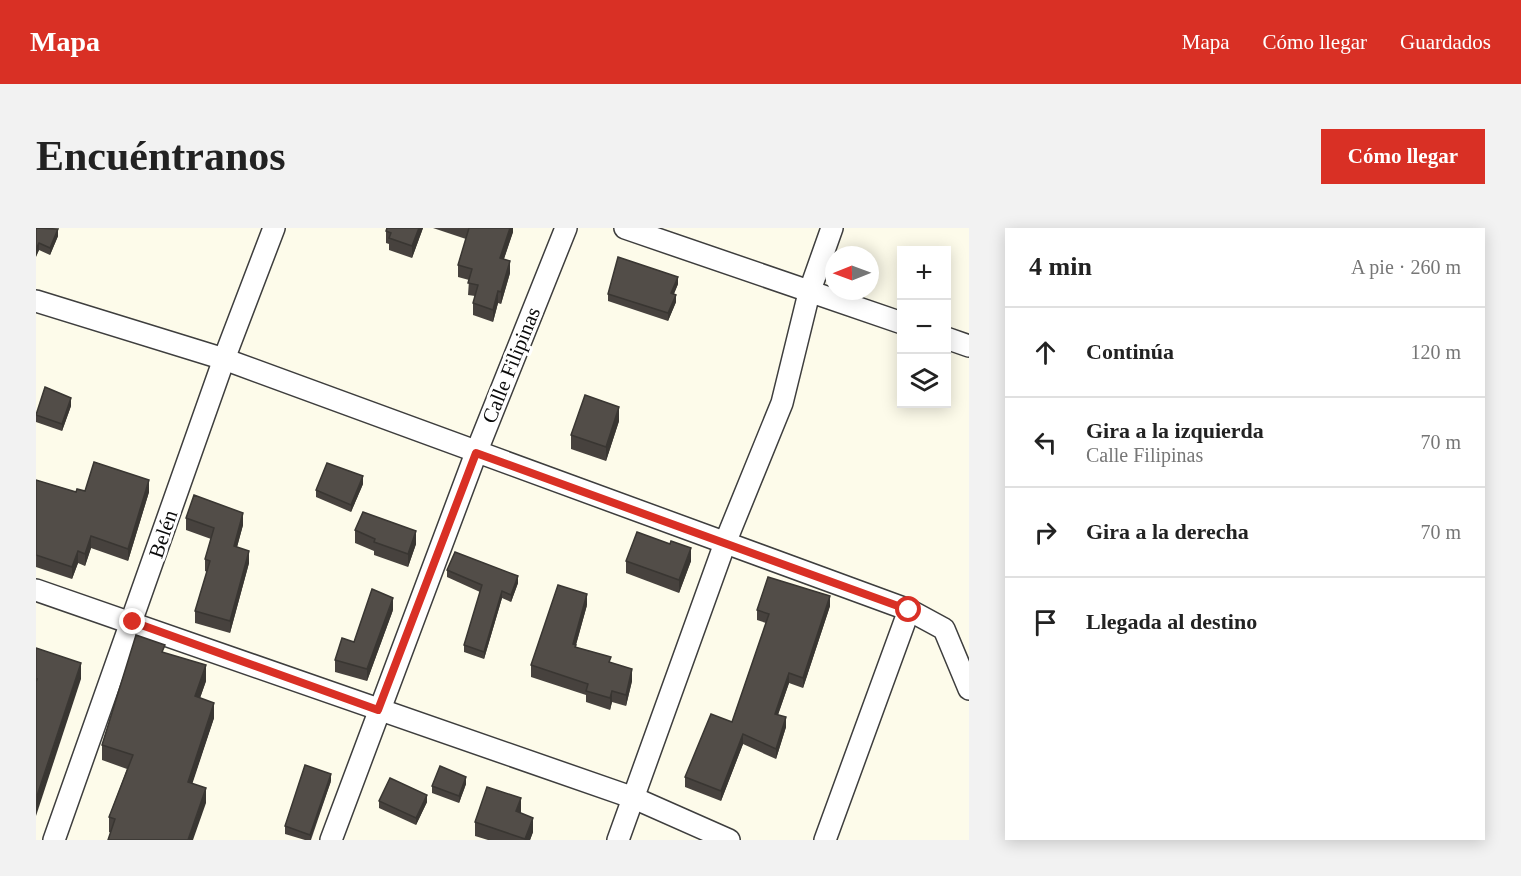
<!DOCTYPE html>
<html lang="es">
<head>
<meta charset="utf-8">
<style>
  :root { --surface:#fff; --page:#f2f2f2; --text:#222; --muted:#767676; --line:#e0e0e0; --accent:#d93025 }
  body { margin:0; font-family:Georgia,serif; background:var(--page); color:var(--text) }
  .controls { position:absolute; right:18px; top:18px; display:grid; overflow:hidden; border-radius:0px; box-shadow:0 3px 15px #0003 }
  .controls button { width:54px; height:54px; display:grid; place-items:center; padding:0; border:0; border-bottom:2px solid var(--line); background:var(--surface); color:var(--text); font:30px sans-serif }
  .compass { position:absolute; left:789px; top:18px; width:54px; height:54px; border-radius:50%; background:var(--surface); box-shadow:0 3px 15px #0003; rotate:269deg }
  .stop { position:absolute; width:18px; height:18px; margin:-14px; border:4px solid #d93025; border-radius:50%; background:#fff }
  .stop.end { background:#d93025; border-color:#fff; box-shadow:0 2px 6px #0008 }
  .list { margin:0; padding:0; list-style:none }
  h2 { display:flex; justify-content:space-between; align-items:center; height:78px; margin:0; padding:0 24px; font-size:26px }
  h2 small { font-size:20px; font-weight:400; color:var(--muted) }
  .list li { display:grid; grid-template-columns:39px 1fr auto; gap:18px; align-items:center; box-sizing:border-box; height:90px; padding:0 24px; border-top:2px solid var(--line) }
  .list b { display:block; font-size:22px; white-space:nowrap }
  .list p { margin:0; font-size:20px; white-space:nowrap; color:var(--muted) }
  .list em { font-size:20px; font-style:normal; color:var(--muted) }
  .icon { flex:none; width:33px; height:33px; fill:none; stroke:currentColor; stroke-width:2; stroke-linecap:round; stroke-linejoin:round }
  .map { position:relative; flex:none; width:933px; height:612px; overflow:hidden; border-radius:0px }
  header { display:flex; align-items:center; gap:36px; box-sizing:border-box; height:84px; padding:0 30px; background:var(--accent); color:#fff }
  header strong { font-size:28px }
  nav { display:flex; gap:33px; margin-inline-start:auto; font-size:21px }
  .intro { display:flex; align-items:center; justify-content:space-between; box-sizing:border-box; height:144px; padding:0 36px }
  h1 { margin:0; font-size:42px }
  .button { padding:15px 27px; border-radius:0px; background:var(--accent); color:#fff; font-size:21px; font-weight:700 }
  main { display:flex; gap:36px; padding:0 36px }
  aside { flex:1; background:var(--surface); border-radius:0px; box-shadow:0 3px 15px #0003 }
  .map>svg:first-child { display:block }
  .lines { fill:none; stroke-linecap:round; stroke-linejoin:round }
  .minor-casing { stroke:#3e3e3e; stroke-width:24 }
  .minor { stroke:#fff; stroke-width:21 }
  .wall { fill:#47423e }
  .shaded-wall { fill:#393632 }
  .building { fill:#524d48; stroke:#393632; stroke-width:1.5 }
  .route { stroke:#d93025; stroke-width:8 }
  .labels { text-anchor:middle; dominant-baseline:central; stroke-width:6; stroke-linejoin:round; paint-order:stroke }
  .street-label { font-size:21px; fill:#0b0b0b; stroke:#fff }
</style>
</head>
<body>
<header>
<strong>Mapa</strong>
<nav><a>Mapa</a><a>Cómo llegar</a><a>Guardados</a></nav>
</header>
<div class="intro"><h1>Encuéntranos</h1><a class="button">Cómo llegar</a></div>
<main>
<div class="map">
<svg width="933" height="612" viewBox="0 0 933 612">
  <rect width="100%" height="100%" fill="#fdfbea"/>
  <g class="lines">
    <defs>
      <g id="minor">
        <polyline points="589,0 866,95"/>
        <polyline points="0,73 188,131 873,382 908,401 933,461"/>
        <polyline points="910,110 933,118"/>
        <polyline points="0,362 598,570 693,612"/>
        <polyline points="18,612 188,131 238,0"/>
        <polyline points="295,612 440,225 530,0"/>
        <polyline points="582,612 689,315 746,175 773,65 796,0"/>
        <polyline points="789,612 873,382"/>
      </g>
    </defs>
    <use href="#minor" class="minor-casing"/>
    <use href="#minor" class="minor"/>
  </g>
  <g class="wall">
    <polygon points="0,0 22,8 14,27 3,22 0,28"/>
    <polygon points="387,0 376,30 353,22 353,16 350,15 350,3"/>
    <polygon points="397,0 477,0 477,4 468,31 474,45 465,76 462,75 457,94 437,87 437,75 439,68 432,67 433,52 422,49 422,37 430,11"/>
    <polygon points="642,56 638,66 640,74 632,93 572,73 572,66"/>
    <polygon points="35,178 26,203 0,194 0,186"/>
    <polygon points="583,193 570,233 535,221 535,207"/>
    <polygon points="0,252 40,264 113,264 92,333 55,320 49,338 42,335 36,351 0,339"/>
    <polygon points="327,256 315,284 280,269 280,262"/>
    <polygon points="150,290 207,297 201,319 213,335 194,405 159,395 159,383 171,344 169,343 169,331 175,311 150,302"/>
    <polygon points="319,302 380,316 372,339 338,327 338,323 319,315"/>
    <polygon points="590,333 655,333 643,365 590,345"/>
    <polygon points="411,342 482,355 475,374 466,370 448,431 428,424 428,417 444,364 411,349"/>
    <polygon points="551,377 540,417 540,420 575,435 596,453 590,478 576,474 574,482 550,474 550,467 495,449 495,437"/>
    <polygon points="794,378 767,460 753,455 742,487 750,499 740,531 707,516 685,573 649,559 649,549 696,494 730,395 721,392 721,382"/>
    <polygon points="357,382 331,453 299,444 299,432 318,414"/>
    <polygon points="129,425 170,453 164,470 178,490 156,555 170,575 75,605 73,604 73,589 91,541 66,532 66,517"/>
    <polygon points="295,553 275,612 269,612 249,606 249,598"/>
    <polygon points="430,556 423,575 396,565 396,558"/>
    <polygon points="343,573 391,574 380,597 343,580"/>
    <polygon points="485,584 484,585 497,604 494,612 452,612 439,608 439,594"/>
  </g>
  <g class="shaded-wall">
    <polygon points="383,0 387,0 376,30 376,18"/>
    <polygon points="474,0 477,0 477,4 464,42 464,30"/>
    <polygon points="22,1 22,8 14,27 14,20"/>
    <polygon points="3,15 3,22 0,29 0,21"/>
    <polygon points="474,33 474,45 465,76 465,64"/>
    <polygon points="642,49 642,56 635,72 635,65"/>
    <polygon points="462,63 462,75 457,94 457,82"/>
    <polygon points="640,67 640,74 632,93 632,85"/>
    <polygon points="35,170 35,178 26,203 26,196"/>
    <polygon points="583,179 583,193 570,233 570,219"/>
    <polygon points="327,248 327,256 315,284 315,277"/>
    <polygon points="113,252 113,264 92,333 92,321"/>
    <polygon points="207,285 207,297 198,330 198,318"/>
    <polygon points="380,303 380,316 372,339 372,326"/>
    <polygon points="55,308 55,320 49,338 49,326"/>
    <polygon points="655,320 655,333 643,365 643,352"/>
    <polygon points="42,323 42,335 36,351 36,339"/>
    <polygon points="213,323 213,335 194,405 194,393"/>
    <polygon points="482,348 482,355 475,374 475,367"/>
    <polygon points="466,363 466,370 448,431 448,424"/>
    <polygon points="551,366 551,377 537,427 537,416"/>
    <polygon points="794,368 794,378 767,460 767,450"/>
    <polygon points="357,370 357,382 331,453 331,441"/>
    <polygon points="45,435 45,451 0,588 0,571"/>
    <polygon points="170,437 170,453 159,484 159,468"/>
    <polygon points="596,441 596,453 590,478 590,467"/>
    <polygon points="753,445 753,455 739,495 739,486"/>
    <polygon points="576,463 576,474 574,482 574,470"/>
    <polygon points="178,475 178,490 152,569 152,554"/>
    <polygon points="750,489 750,499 740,531 740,521"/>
    <polygon points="707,506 707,516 685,573 685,563"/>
    <polygon points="295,546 295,553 274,612 274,607"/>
    <polygon points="430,549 430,556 423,575 423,568"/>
    <polygon points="170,560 170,575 157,612 152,612"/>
    <polygon points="391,567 391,574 380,597 380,590"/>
    <polygon points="485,570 485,584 480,597 480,583"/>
    <polygon points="497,590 497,604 494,612 489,612"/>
  </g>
  <g class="building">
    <polygon points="0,0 22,1 14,20 3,15 0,21"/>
    <polygon points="351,0 383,0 376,18 353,10 355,5 350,3"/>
    <polygon points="433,0 474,0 464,30 474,33 465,64 462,63 457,82 437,75 442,57 432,55 436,41 422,37"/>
    <polygon points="582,29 642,49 635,65 640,67 632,85 572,66"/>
    <polygon points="9,159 35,170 26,196 0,187"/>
    <polygon points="549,167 583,179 570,219 535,207"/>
    <polygon points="58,234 113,252 92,321 55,308 49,326 42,323 36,339 0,327 0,252 40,264 41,261 49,263"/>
    <polygon points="291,235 327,248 315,277 280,262"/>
    <polygon points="158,267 207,285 198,318 213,323 194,393 159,383 174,333 169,331 178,300 150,290"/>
    <polygon points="327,284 380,303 372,326 338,314 339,311 319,302"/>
    <polygon points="601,304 634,316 635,313 655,320 643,352 590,333"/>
    <polygon points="419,324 482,348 475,367 466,363 448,424 428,417 446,357 411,342"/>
    <polygon points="732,349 794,368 767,450 753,445 739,486 750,489 740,521 707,506 685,563 649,549 675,486 696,494 733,386 721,382"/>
    <polygon points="522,357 551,366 537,416 540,417 539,419 575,429 573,434 596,441 590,467 576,463 574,470 550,463 552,456 495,437"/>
    <polygon points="336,361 357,370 331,441 299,432 306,410 318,414"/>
    <polygon points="100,407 129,417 126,424 170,437 159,468 178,475 152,554 170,560 152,612 72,612 79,591 73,589 97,527 66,517"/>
    <polygon points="0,420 45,435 0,571 0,454 1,451 0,451"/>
    <polygon points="269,537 295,546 274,607 249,598"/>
    <polygon points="404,538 430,549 423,568 396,558"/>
    <polygon points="354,550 391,567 380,590 343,573"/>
    <polygon points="451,559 485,570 480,583 497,590 489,611 439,594"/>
  </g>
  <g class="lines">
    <polyline class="route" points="97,394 342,482 440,225 873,382"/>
  </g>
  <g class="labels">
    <g class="street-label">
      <text transform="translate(475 137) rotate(-68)">Calle Filipinas</text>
      <text transform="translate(127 306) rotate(-71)">Belén</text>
    </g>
  </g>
</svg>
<div class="controls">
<button>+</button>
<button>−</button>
<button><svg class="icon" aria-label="layers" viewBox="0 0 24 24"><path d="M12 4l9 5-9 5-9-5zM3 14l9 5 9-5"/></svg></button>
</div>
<svg class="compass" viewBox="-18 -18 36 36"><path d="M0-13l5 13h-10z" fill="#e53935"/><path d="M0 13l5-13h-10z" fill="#767676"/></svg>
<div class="stop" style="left:873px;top:382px"></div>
<div class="stop end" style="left:97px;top:394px"></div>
</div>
<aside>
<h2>4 min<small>A pie · 260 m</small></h2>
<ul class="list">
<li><svg class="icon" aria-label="ahead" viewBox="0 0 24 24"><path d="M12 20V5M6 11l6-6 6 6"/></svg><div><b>Continúa</b></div><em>120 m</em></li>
<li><svg class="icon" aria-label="left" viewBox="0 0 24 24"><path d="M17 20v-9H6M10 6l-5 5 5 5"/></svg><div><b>Gira a la izquierda</b><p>Calle Filipinas</p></div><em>70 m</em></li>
<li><svg class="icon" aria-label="right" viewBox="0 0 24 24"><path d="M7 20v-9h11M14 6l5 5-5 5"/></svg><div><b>Gira a la derecha</b></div><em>70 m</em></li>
<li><svg class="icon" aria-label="arrive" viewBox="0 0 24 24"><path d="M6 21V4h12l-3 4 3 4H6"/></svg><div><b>Llegada al destino</b></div></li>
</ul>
</aside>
</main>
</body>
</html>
